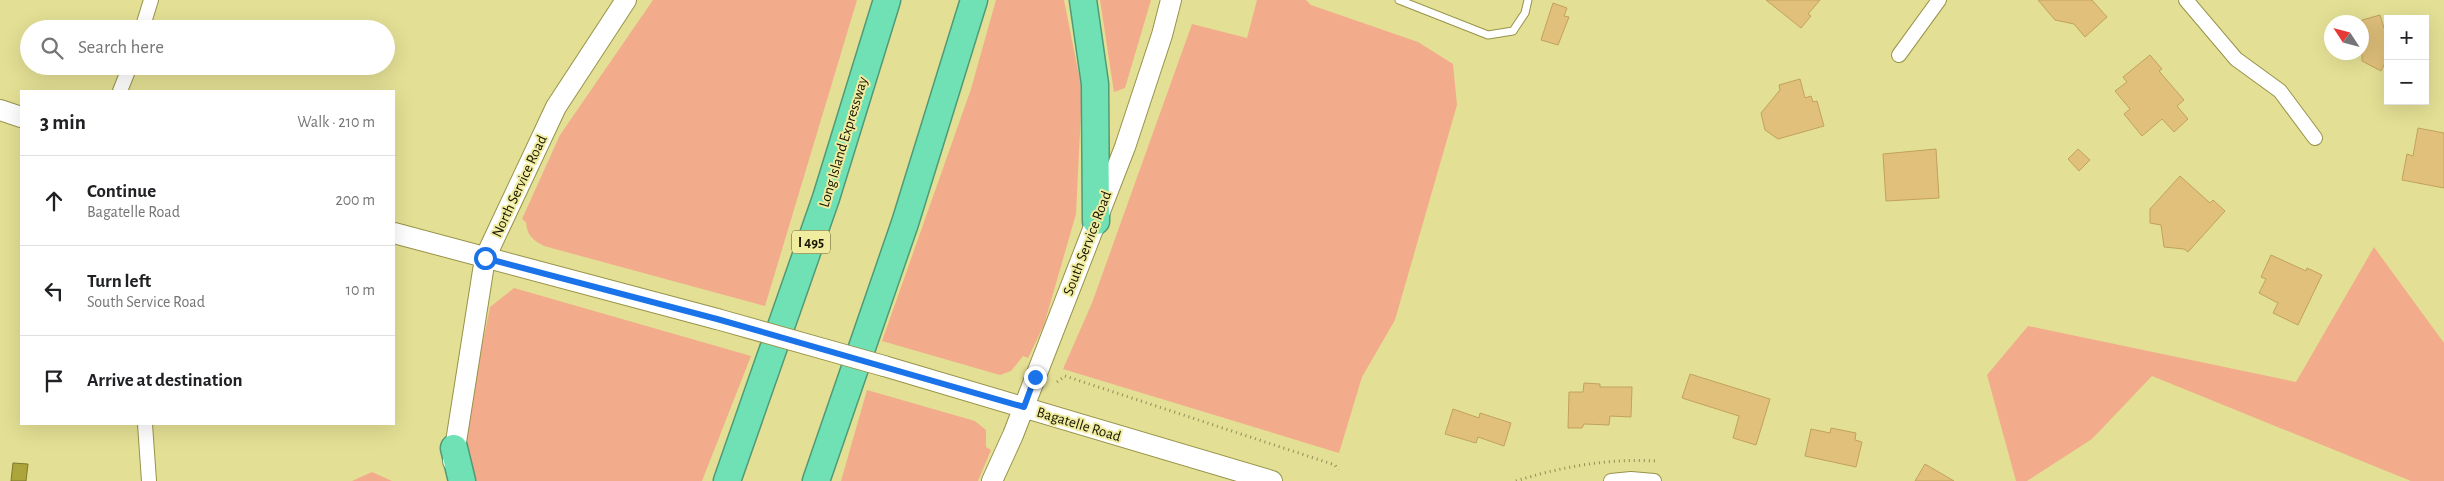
<!DOCTYPE html>
<meta charset="utf-8">
<style>
:root{--surface:#fff;--page:#f2f2f2;--text:#202124;--muted:#757577;--line:#e0e0e0}
body{margin:0;font-family:"Alegreya Sans",sans-serif;background:var(--page);color:var(--text)}
.controls{position:absolute;right:15px;top:15px;display:grid;overflow:hidden;border-radius:0px;box-shadow:0 5px 20px #0002}
.controls button{width:45px;height:45px;display:grid;place-items:center;padding:0;border:0;border-bottom:1px solid var(--line);background:var(--surface);color:var(--text);font:25px sans-serif}
.compass{position:absolute;left:2324px;top:15px;width:45px;height:45px;border-radius:50%;background:var(--surface);box-shadow:0 5px 20px #0002;rotate:306deg}
.stop{position:absolute;width:15px;height:15px;margin:-11px;border:4px solid #1a73e8;border-radius:50%;background:#fff}
.stop.end{background:#1a73e8;border-color:#fff;box-shadow:0 1px 5px #0008}
.list{margin:0;padding:0;list-style:none}
h2{display:flex;justify-content:space-between;align-items:center;height:65px;margin:0;padding:0 20px;font-size:21px}
h2 small{font-size:16px;font-weight:400;color:var(--muted)}
.list li{display:grid;grid-template-columns:32px 1fr auto;gap:15px;align-items:center;box-sizing:border-box;height:90px;padding:0 20px;border-top:1px solid var(--line)}
.list b{display:block;font-size:19px;white-space:nowrap}
.list p{margin:0;font-size:16px;white-space:nowrap;color:var(--muted)}
.list em{font-size:16px;font-style:normal;color:var(--muted)}
.icon{flex:none;width:28px;height:28px;fill:none;stroke:currentColor;stroke-width:2;stroke-linecap:round;stroke-linejoin:round}
.map{position:relative;flex:none;width:2444px;height:481px;overflow:hidden}
.search{position:absolute;background:var(--surface);box-shadow:0 5px 20px #0002;left:20px;top:20px;width:375px;height:55px;display:flex;align-items:center;gap:12px;box-sizing:border-box;padding:0 18px;border-radius:28px;color:var(--muted);font-size:19px}
.panel{position:absolute;background:var(--surface);box-shadow:0 5px 20px #0002;left:20px;top:90px;width:375px;height:335px;border-radius:0px}
.map>svg:first-child{display:block}
.green{fill:#f2ac8c}
.water{fill:#aba53c;stroke:#7f7a2a}
.building{fill:#e0c07a;stroke:#c1a25c}
.lines{fill:none;stroke-linecap:round;stroke-linejoin:round}
.lane-casing{stroke:#979349;stroke-width:9}
.street-casing{stroke:#979349;stroke-width:16}
.secondary-casing{stroke:#979349;stroke-width:22}
.highway-casing{stroke:#519a76;stroke-width:29}
.path{stroke:#928e59;stroke-width:3;stroke-dasharray:1 4;stroke-linecap:butt}
.lane{stroke:#fff;stroke-width:7}
.street{stroke:#fff;stroke-width:14}
.secondary{stroke:#fff;stroke-width:20}
.highway{stroke:#70e1b5;stroke-width:26}
.secondary-bridge-casing{stroke:#979349;stroke-width:22;stroke-linecap:butt}
.secondary-bridge{stroke:#fff;stroke-width:20}
.route{stroke:#1a73e8;stroke-width:6}
.labels{text-anchor:middle;stroke-width:4;stroke-linejoin:round;paint-order:stroke}
.shield{fill:#f0eca0;stroke:#595630;stroke-width:1}
.shield-label{font-size:14px;font-weight:bold;fill:#181500}
.street-label{font-size:15px;fill:#181500;stroke:#f0eca0}
</style>
<div class="map">
<svg width="2444" height="481" viewBox="0 0 2444 481">
<rect width="100%" height="100%" fill="#e3df94"/>
<path class="green" d="M653,0H857L765,306L544,246C533,240 527,236 526,222L522,219L560,135Z
M996,0H1064L1082,91L1076,214L1044,325L1028,358L1023,356L1011,371L1000,375L882,341L971,89Z
M1100,0H1151L1125,88L1114,92Z
M1257,0H1306L1311,5L1418,42L1453,64L1457,105L1395,320L1362,377L1339,453L1063,369L1092,303L1192,24L1247,38Z
M2374,247L2444,343V481H2411L2152,376L2092,439L2027,481H2016L1987,375L2028,326L2296,382Z
M514,288L751,356L702,481H469C458,435 481,355 490,307Z
M867,390L975,421L986,430V447L991,450L978,481H841Z
M372,472L392,481H352Z"/>
<path class="water" d="M13,463L28,464L26,481H11Z"/>
<path class="building" d="M1766,0H1820L1808,14L1811,16L1801,28Z
M2038,0H2092L2107,17L2085,37L2074,24L2055,20Z
M1553,3L1567,8L1564,16L1569,17L1558,45L1541,40Z
M2380,15L2384,28L2388,27V57L2381,71L2362,61V20Z
M2150,55L2162,69L2159,71L2184,100L2177,106L2188,119L2174,132L2162,119L2142,136L2124,114L2130,109L2115,91L2127,82L2123,77Z
M1800,79L1805,98L1811,96L1813,102L1817,101L1824,126L1778,139L1765,130L1761,113L1780,90L1779,85Z
M2418,128L2444,133V188L2402,180L2407,154L2413,156Z
M1936,149L1939,198L1886,201L1883,154Z
M2078,149L2090,160L2079,171L2068,159Z
M2180,176L2210,203L2213,200L2225,211L2188,252L2184,249L2164,247L2161,225L2150,223V209Z
M2271,255L2306,271L2307,268L2322,275L2298,325L2273,313L2278,303L2259,293L2266,279L2261,277Z
M1690,374L1770,399L1756,445L1733,438L1739,416L1682,398Z
M1584,383L1600,384V387H1632L1631,417L1610,416L1609,425L1584,424L1582,428H1568L1569,392H1583Z
M1453,409L1479,418L1480,413L1511,423L1504,446L1478,437L1476,443L1445,434Z
M1831,428L1856,433L1855,440L1862,442L1856,467L1805,456L1811,429L1830,433Z
M1925,464L1954,481H1915Z"/>
<g class="lines">
<defs>
<path id="lane" d="M1399,0L1488,35L1513,31L1525,13L1528,0"/>
<path id="street" d="M2186,0L2236,59L2280,91L2315,138
M142,29L151,0
M1899,55L1939,0
M120,91L130,66
M145,424L149,481
M1611,481L1631,479L1654,481"/>
<path id="secondary" d="M0,110L21,117
M394,233L717,319
M884,366L1272,481
M453,461L485,258L556,107L626,0
M992,481L1013,435L1125,147L1162,35L1171,0"/>
<path id="highway" d="M1083,0L1095,84L1096,221
M454,448L462,481
M727,481L826,198L887,0
M816,481L905,223L974,0"/>
</defs>
<use href="#lane" class="lane-casing"/>
<use href="#street" class="street-casing"/>
<use href="#secondary" class="secondary-casing"/>
<use href="#highway" class="highway-casing"/>
<path class="path" d="M1057,382L1065,376L1335,465L1338,470
M1516,481C1560,467 1609,458 1656,461"/>
<use href="#lane" class="lane"/>
<use href="#street" class="street"/>
<use href="#secondary" class="secondary"/>
<use href="#highway" class="highway"/>
<defs>
<path id="secondary-bridge" d="M717,319L884,366"/>
</defs>
<use href="#secondary-bridge" class="secondary-bridge-casing"/>
<use href="#secondary-bridge" class="secondary-bridge"/>
</g>
<g class="lines">
<path class="route" d="M485,258L717,319L1024,407L1035,377"/>
</g>
<g class="labels">
<rect class="shield" x="792" y="230.5" width="38" height="23" rx="4"/>
<g class="shield-label">
<text x="811" y="247">I 495</text>
</g>
<g class="street-label">
<text transform="translate(843 142) rotate(-73)" y="5">Long Island Expressway</text>
<text transform="translate(519 186) rotate(-65)" y="5">North Service Road</text>
<text transform="translate(1087 243) rotate(-69)" y="5">South Service Road</text>
<text transform="translate(1079 424) rotate(17)" y="5">Bagatelle Road</text>
</g>
</g>
</svg>
<div class="controls">
<button>+</button>
<button>−</button>
</div>
<svg class="compass" viewBox="-18 -18 36 36"><path d="M0-13l5 13h-10z" fill="#e53935"/><path d="M0 13l5-13h-10z" fill="#757577"/></svg>
<div class="stop" style="left:485px;top:258px"></div>
<div class="stop end" style="left:1035px;top:377px"></div>
<div class="search"><svg class="icon" aria-label="search" viewBox="0 0 24 24"><circle cx="10" cy="10" r="6"/><path d="M15 15l6 6"/></svg>Search here</div>
<section class="panel">
<h2>3 min<small>Walk · 210 m</small></h2>
<ul class="list">
<li><svg class="icon" aria-label="ahead" viewBox="0 0 24 24"><path d="M12 20V5M6 11l6-6 6 6"/></svg><div><b>Continue</b><p>Bagatelle Road</p></div><em>200 m</em></li>
<li><svg class="icon" aria-label="left" viewBox="0 0 24 24"><path d="M17 20v-9H6M10 6l-5 5 5 5"/></svg><div><b>Turn left</b><p>South Service Road</p></div><em>10 m</em></li>
<li><svg class="icon" aria-label="arrive" viewBox="0 0 24 24"><path d="M6 21V4h12l-3 4 3 4H6"/></svg><div><b>Arrive at destination</b></div></li>
</ul>
</section>
</div>
